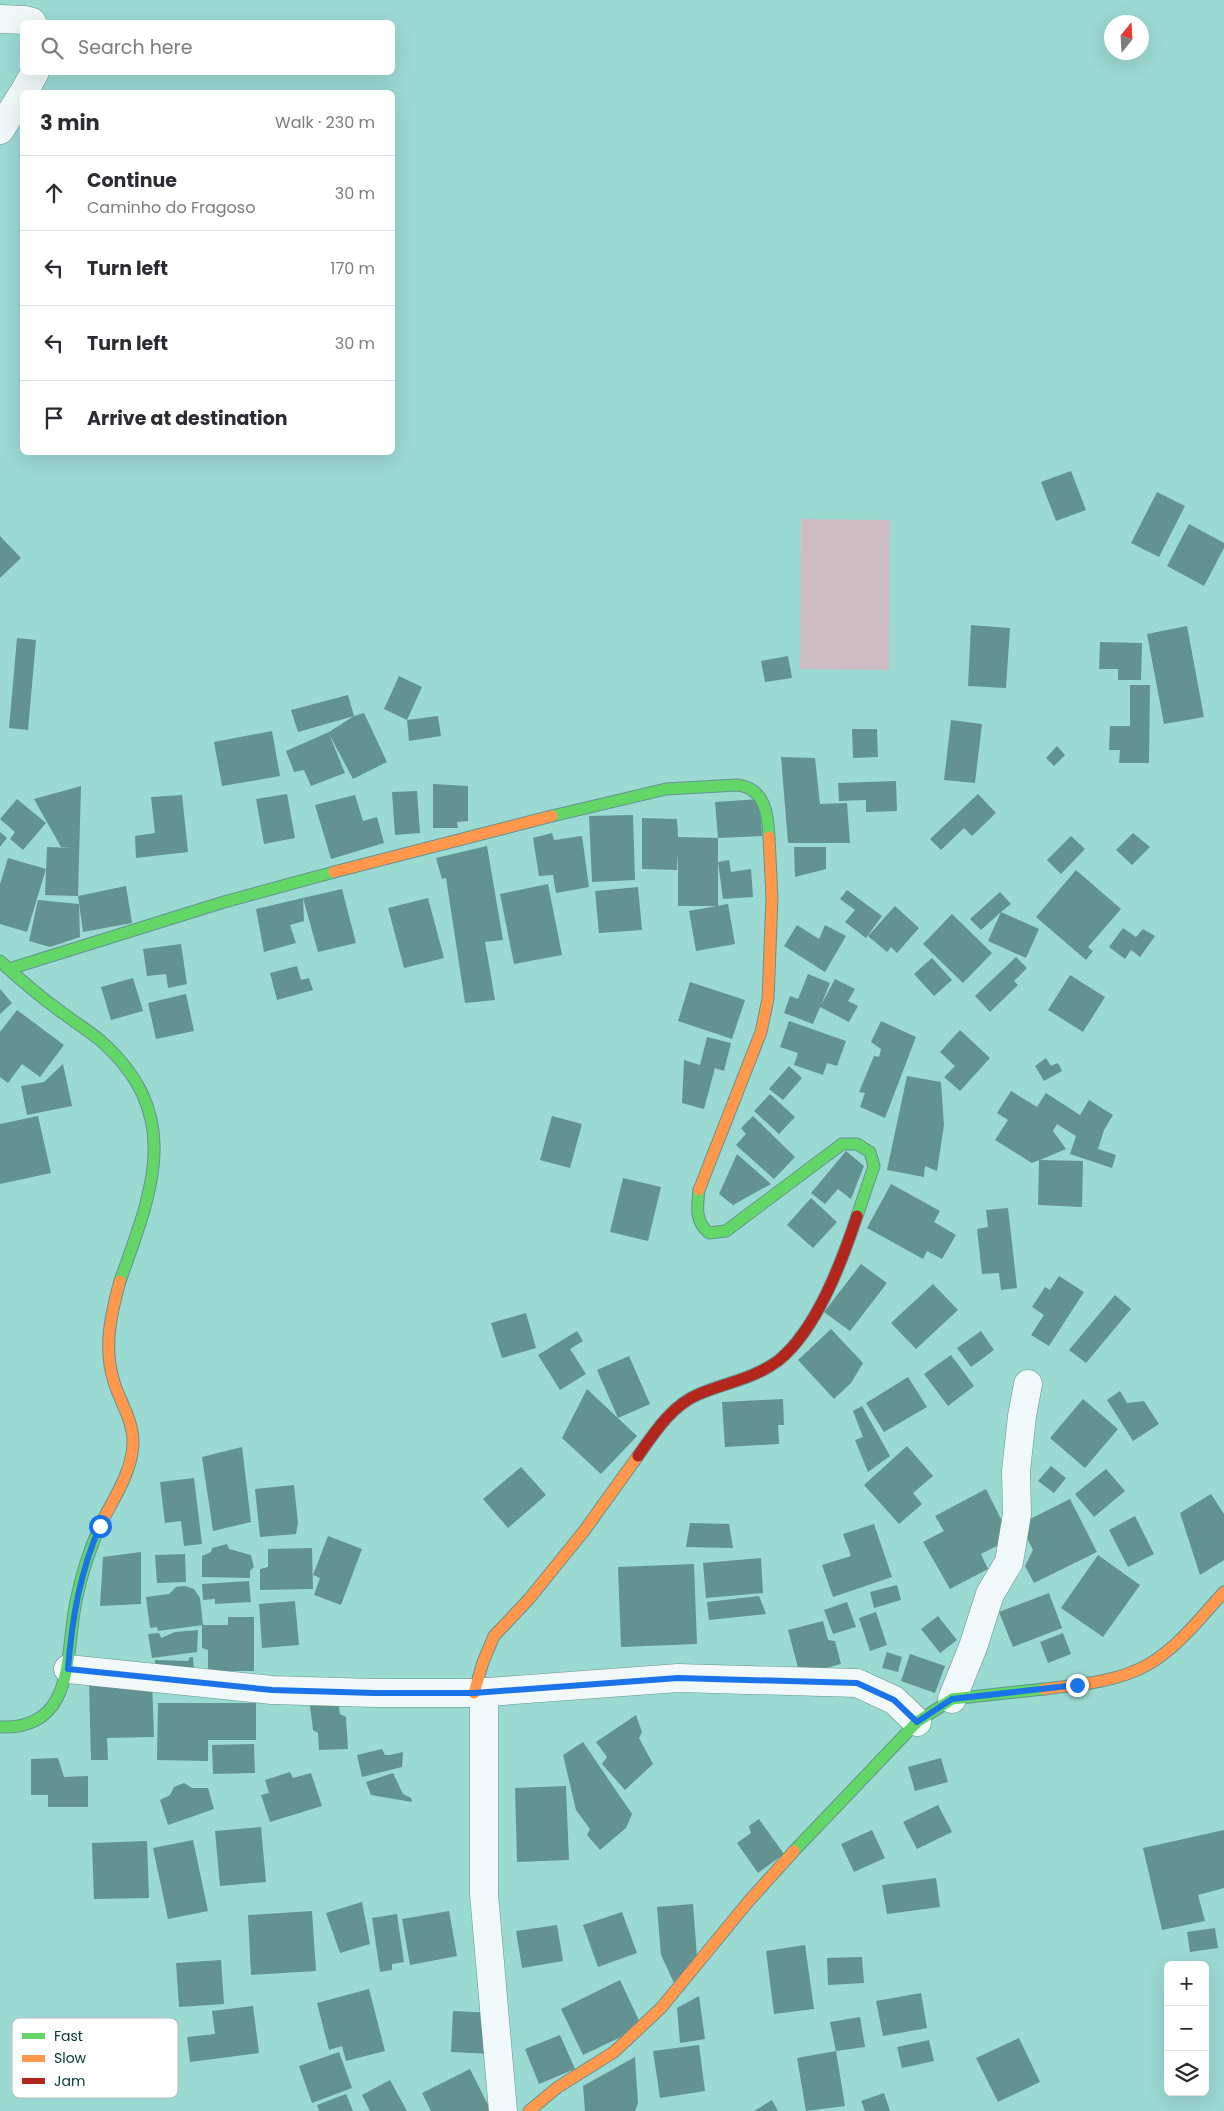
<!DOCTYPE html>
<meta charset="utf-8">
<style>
:root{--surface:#fff;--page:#f7f7f7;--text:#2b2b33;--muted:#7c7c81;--line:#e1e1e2}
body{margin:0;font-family:Poppins,sans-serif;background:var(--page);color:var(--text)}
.controls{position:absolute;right:15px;bottom:15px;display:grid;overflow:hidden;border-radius:8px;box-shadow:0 5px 20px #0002}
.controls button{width:45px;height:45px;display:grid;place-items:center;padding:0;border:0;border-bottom:1px solid var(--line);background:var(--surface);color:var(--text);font:25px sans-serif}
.compass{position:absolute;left:1104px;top:15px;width:45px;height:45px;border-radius:50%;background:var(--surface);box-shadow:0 5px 20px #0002;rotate:18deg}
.stop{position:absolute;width:15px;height:15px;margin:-11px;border:4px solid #1a73e8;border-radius:50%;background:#fff}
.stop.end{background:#1a73e8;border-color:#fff;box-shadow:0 1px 5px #0008}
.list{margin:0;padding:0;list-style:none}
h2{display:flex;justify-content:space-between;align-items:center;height:65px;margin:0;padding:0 20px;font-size:21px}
h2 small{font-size:16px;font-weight:400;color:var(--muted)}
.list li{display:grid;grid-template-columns:32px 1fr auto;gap:15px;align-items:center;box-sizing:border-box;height:75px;padding:0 20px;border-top:1px solid var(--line)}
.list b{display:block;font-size:19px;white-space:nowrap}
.list p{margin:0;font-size:16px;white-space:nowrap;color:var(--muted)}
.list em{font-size:16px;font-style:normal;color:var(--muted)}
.icon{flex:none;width:28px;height:28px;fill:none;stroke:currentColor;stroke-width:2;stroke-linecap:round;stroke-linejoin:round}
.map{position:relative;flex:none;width:1224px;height:2111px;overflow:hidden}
.search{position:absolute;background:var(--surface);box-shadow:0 5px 20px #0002;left:20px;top:20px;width:375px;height:55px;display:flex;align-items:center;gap:12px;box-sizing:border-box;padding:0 18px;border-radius:8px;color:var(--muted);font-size:19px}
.panel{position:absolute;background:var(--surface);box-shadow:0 5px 20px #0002;left:20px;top:90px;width:375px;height:365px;border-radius:8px}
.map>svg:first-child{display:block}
.green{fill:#ccbcc2}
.building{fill:#629292}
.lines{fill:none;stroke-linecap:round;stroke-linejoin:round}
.street-casing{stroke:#65938f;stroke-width:29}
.fast-casing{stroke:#65938f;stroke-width:13}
.slow-casing{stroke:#65938f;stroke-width:13}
.jam-casing{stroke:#65938f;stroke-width:13}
.street{stroke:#f0f9f8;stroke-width:28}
.fast{stroke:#63d668;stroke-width:11}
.slow{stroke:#ff974d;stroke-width:11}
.jam{stroke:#b3261e;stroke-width:11}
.route{stroke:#1a73e8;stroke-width:6}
.key{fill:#fdfdfd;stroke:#b1c2c1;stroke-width:1}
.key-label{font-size:14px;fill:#013834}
</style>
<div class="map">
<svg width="1224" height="2111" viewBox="0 0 1224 2111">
<rect width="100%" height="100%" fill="#9bd9d3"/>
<path class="green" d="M801,519L890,520L889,670L800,669Z"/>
<path class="building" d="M1071,471L1086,510L1056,521L1041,482Z
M1157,492L1185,506L1159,557L1131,543Z
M1189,524L1224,543V548L1204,586L1167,566Z
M0,536L21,558L0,578Z
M971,625L1010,628L1006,688L968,686Z
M1187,626L1204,717L1164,724L1147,634Z
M17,638L36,640L28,730L9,728Z
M1100,642L1142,643L1141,680H1118V669H1099Z
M788,656L792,678L765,682L761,661Z
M399,676L422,687L407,720L384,709Z
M1130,685H1150L1149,763H1119L1120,750H1109L1110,726H1130Z
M348,695L354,716L298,732L291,710Z
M364,713L387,762L353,779L329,734L345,773L311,786L304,770L294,772L286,751L329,732L354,716Z
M438,716L441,736L409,741L407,720Z
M951,720L982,724L975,783L944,780Z
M852,729H877L878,757L853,758Z
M272,731L280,776L222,786L214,742Z
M1057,746L1065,755L1054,766L1046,758Z
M781,757L815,758L820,804L847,803L850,843H788Z
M896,781L897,811L866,812V800L839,801L838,783Z
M433,784L468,786V821L457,822L458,828H433Z
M81,786L78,896L126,886L132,923L83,932L78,896L45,895L47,847L73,848L61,847L34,799Z
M417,791L420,833L395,835L392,792Z
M287,794L295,838L264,844L256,799Z
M978,794L996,813L972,836L964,828L941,850L930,839Z
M182,795L188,852L136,858L135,836L155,833L151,797Z
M355,795L363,821L377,817L384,843L331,859L315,805Z
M17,799L46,823L23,850L10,839L15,832L0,819Z
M760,799L762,836L718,838L715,802Z
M633,815L635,880L592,882L589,816Z
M642,818L677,819L678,837L718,838V862L729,860L731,872L751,869L753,897L723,899L718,862V906H678V852L677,870L642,869Z
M0,832L7,838L0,847Z
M552,833L554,840L582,836L589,887L556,893L553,875L539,876L533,838Z
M1133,833L1150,847L1132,865L1116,850Z
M1071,836L1085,849L1061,874L1047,860Z
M487,846L503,940L485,942L495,1000L465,1003L446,878L442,879L436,858Z
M794,847H826V869L795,877Z
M8,858L46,869L27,932L0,924V884Z
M1076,870L1121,909L1088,947L1093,951L1086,960L1036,917Z
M548,884L562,955L514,964L500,894Z
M638,887L642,930L599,933L595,891Z
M342,889L356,943L318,952L303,898L304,921L290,925L296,943L264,952L256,909L303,898Z
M847,890L882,916L866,938L845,922L855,910L840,899Z
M1000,892L1011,904L1001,912L1039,929L1026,958L988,941L1001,912L981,930L970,919Z
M428,898L444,958L404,968L388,908Z
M38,900L79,904L80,937L50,947L29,941Z
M728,904L735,944L696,951L689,911Z
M895,906L919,928L897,953L891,947L887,952L868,936Z
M952,914L992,953L963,983L923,944Z
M797,925L819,939L825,925L846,936L825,972L784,946Z
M1123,928L1136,937L1143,929L1155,936L1140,957L1131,950L1125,959L1109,947Z
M181,944L187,984L168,988L166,974L147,976L143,949Z
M1016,957L1027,968L1014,981L1018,985L990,1012L975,996Z
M932,958L952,980L934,996L914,974Z
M297,966L301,980L309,978L313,990L277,1000L270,973Z
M808,974L830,983L821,1005L835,979L855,989L848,1001L858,1006L849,1022L820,1007L813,1024L784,1013L790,996L798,999Z
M1070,975L1105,997L1083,1032L1048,1010Z
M133,978L143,1011L111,1020L101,987Z
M690,982L745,1000L732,1039L678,1021Z
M0,989L12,1003L0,1014Z
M186,994L194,1031L156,1039L148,1003Z
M17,1010L64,1045L40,1077L22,1064L8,1083L0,1077V1032Z
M789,1021L846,1041L837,1066L827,1063L823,1075L794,1065L798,1053L780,1047Z
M881,1021L916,1037L885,1118L860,1107L865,1093L859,1092L874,1056L879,1057L881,1049L871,1042Z
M960,1030L990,1058L960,1091L944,1077L955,1066L940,1052Z
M707,1037L731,1043L724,1071L715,1068L704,1109L682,1103L684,1060L700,1065Z
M1046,1058L1051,1066L1058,1063L1062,1071L1044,1081L1035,1066Z
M63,1064L72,1106L27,1115L21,1086L44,1082Z
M789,1066L802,1078L783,1100L769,1089Z
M907,1076L941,1082L944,1125L937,1171L925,1166L924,1177L887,1170Z
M1011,1091L1037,1107L1046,1093L1080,1115L1089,1100L1113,1115L1104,1130L1098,1149L1116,1155L1112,1168L1070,1154L1076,1136L1057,1124L1053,1131L1066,1149L1040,1160L1083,1161L1082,1207L1038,1205L1039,1160L1032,1163L995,1140L1008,1120L997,1113Z
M770,1094L795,1117L779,1134L754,1111Z
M38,1116L51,1173L0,1184V1124Z
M552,1116L582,1124L570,1168L540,1160Z
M753,1116L795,1157L774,1179L736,1145L746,1134L741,1128Z
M846,1151L864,1166L851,1199L838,1189L825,1204L811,1193Z
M737,1154L771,1184L733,1205L719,1194Z
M623,1178L661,1187L648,1241L610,1232Z
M891,1184L940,1211L934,1222L956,1235L942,1259L927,1251L923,1259L867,1228Z
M811,1198L837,1222L813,1248L787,1225Z
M1008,1208L1017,1288L1001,1290L999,1273L982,1274L977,1229L988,1227L986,1210Z
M861,1264L887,1283L850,1331L824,1312Z
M1059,1276L1084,1292L1049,1346L1031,1335L1044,1315L1032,1307L1045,1287L1050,1290Z
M933,1284L958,1310L916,1349L891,1323Z
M1115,1295L1131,1309L1086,1363L1069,1350Z
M526,1313L536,1348L502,1358L491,1323Z
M831,1329L863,1363L851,1383L834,1399L798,1360Z
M577,1331L583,1341L570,1349L586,1374L560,1390L538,1355Z
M981,1331L994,1350L971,1367L957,1348Z
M951,1355L974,1386L948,1406L924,1374Z
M629,1356L650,1404L618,1418L597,1370Z
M908,1377L927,1407L884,1432L866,1403Z
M587,1389L637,1436L601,1474L562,1438Z
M1120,1391L1127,1403L1144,1401L1159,1424L1133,1441L1107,1400Z
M783,1399L784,1425H778L779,1444L725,1447L722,1402Z
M1083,1399L1118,1429L1085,1468L1050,1438Z
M862,1406L890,1456L868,1472L855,1440L863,1437L853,1411Z
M907,1446L933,1476L913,1493L922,1504L899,1524L864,1485Z
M242,1447L251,1522L213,1531L202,1457Z
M1051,1466L1066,1478L1054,1493L1038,1481Z
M521,1467L546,1495L508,1528L483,1499Z
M1106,1469L1125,1491L1094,1517L1075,1494Z
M194,1478L202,1544L184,1546L181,1521L165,1523L160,1482Z
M294,1485L298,1523L296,1534L260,1537L255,1489Z
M986,1489L1011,1539L981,1554L988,1569L950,1589L923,1542L944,1531L935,1516Z
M1211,1494L1224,1514V1560L1200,1575L1180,1513Z
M1070,1499L1097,1552L1034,1583L1025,1566L1033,1550L1020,1524Z
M1135,1516L1154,1554L1128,1567L1109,1530Z
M690,1523L729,1524L733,1548L686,1547Z
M874,1524L892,1577L833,1597L822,1565L851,1556L843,1534Z
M328,1536L362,1549L341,1605L314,1595L320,1578L313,1575Z
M227,1544L229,1549L251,1555L254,1567L250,1571V1578L202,1577V1556L211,1552L212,1548Z
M312,1548L313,1589L260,1590V1569L268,1567V1549Z
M141,1552V1604L100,1606L103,1557Z
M185,1554L186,1582L157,1583L155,1555Z
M1098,1555L1140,1585L1103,1637L1061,1608Z
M761,1558L763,1593L706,1598L703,1563Z
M694,1564L697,1644L621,1647L618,1567Z
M249,1581L251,1602L215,1604V1599L203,1600L202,1584Z
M897,1585L901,1600L874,1608L870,1592Z
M185,1586L194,1589L200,1598L203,1625L158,1631L157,1627L150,1628L146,1597L169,1594L176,1587Z
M1049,1593L1062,1628L1013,1647L999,1612Z
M759,1596L766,1614L709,1620L707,1602Z
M295,1601L299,1645L262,1648L259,1604Z
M847,1602L856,1627L833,1634L824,1610Z
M876,1612L887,1645L870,1651L859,1618Z
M938,1616L957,1640L940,1653L921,1629Z
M228,1617H254V1671H208V1650L202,1648V1625H228Z
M823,1621L828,1640L835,1641L841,1664L800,1675L788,1630Z
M198,1630L197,1652L152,1658L148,1634L159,1633L161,1638L175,1632Z
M1063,1633L1071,1654L1048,1663L1040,1642Z
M887,1652L902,1657L898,1672L882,1668Z
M910,1654L945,1666L935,1693L901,1681Z
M190,1657H193L194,1671L155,1670V1660L188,1661Z
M152,1680L154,1737L107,1738L108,1760H91L89,1682Z
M338,1701L340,1714L346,1717L348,1749L319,1750L318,1733L313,1730L310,1706Z
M158,1703H256V1740H208V1761L157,1760Z
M636,1715L642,1732L639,1738L653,1764L625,1790L602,1764L607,1757L596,1742Z
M583,1742L632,1814L626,1828L600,1850L587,1835L590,1829L576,1810L563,1755Z
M254,1744L255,1773L213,1774L212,1745Z
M382,1749L385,1755H390L403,1752L402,1767L362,1777L357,1755Z
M58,1758L64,1777L88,1776V1807H48V1795H31V1759Z
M941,1758L948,1782L915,1791L908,1767Z
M290,1772L293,1778L311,1773L322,1806L270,1822L261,1795L269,1793L265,1780Z
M393,1773L403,1794L411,1798L412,1802L371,1795L366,1782Z
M184,1783L192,1788H208L214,1809L168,1825L160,1800L170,1795L174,1787Z
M566,1786L569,1860L517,1862L515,1788Z
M938,1805L952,1832L917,1849L903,1822Z
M759,1819L784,1854L758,1873L737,1843L751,1833L749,1826Z
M261,1827L266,1882L220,1886L215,1831Z
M872,1830L885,1858L854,1872L841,1844Z
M1224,1830V1888L1198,1895L1205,1921L1162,1930L1143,1848Z
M193,1840L208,1911L168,1919L153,1848Z
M147,1841L149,1898L94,1899L92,1843Z
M936,1878L940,1907L887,1914L882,1885Z
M362,1902L370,1944L340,1953L326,1913Z
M693,1904L697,1957L674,1983L661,1955L657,1907Z
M312,1911L316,1971L251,1975L248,1915Z
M449,1911L457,1956L410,1965L402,1919Z
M622,1912L637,1953L598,1967L583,1925Z
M397,1914L404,1962L392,1964V1970L380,1972L372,1918Z
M557,1925L563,1961L522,1968L516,1931Z
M1215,1928L1218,1948L1190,1952L1187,1932Z
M805,1945L814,2009L774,2014L766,1951Z
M862,1957L864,1983L828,1985L827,1958Z
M221,1960L224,2004L179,2007L176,1963Z
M620,1980L642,2027L583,2055L561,2009Z
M369,1989L385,2051L346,2061L342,2046L329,2050L317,2003Z
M921,1993L927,2028L883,2036L876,2001Z
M699,1996L705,2039L680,2043L677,2008Z
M253,2006L259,2053L190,2062L187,2037L215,2034L212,2011Z
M453,2011L493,2013L491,2054L451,2052Z
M860,2017L865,2047L836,2051L830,2022Z
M560,2035L575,2069L539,2084L525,2049Z
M1019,2038L1040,2082L998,2102L976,2058Z
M929,2040L934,2061L902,2068L897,2047Z
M699,2045L705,2091L660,2098L653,2051Z
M836,2051L845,2106L806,2111L797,2058Z
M339,2052L352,2088L312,2103L299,2066Z
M635,2057L638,2103L635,2111H585L583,2086Z
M470,2069L491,2111H431L422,2093Z
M390,2080L407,2111H370L362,2095Z
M884,2093L890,2111H865L861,2101Z
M346,2094L353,2111H319L317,2105Z
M772,2100L778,2111H754Z"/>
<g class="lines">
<defs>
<path id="street" d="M0,19L25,20L32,22
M24,92L35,72
M0,130L22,95
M68,1669L272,1690L374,1693H474L678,1678L857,1683L894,1700L917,1722
M484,1692V1894L503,2111
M952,1699L973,1647L990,1594L1009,1562L1017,1514L1016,1471L1022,1416L1028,1384"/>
<path id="fast" d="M552,816L666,789L737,785C765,788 768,814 769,837
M0,961C20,980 42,998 64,1014C76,1023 89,1031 101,1041C185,1116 152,1191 120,1281
M9,969L224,902L334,872
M699,1190C697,1207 695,1222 709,1233L726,1231L842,1144H857L870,1152L874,1166L857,1216
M0,1727C77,1730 65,1652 76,1601C82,1572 91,1544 104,1518
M794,1851L917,1722L952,1699L1044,1689"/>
<path id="slow" d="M334,872L552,816
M699,1190L761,1032L768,999L772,898L769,837
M104,1518C116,1495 132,1470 133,1444C134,1422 120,1402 114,1382C103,1348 111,1314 120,1281
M1044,1689C1078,1685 1118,1682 1149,1664C1178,1647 1201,1617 1224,1592
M474,1693L483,1662L494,1636L529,1599L584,1531L638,1456
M529,2111L558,2087L614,2052L661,2008L748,1902L794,1851"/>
<path id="jam" d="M638,1456C654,1433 672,1405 699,1394C725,1383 756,1378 779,1360C817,1329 842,1261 857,1216"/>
</defs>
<use href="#street" class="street-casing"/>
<use href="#fast" class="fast-casing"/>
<use href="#slow" class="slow-casing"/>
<use href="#jam" class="jam-casing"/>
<use href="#street" class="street"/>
<use href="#fast" class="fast"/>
<use href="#slow" class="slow"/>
<use href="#jam" class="jam"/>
</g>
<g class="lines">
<path class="route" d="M100,1526C80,1572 72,1618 68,1669L272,1690L374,1693H474L678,1678L857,1683L894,1700L917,1722L952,1699L1077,1685"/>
</g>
<rect x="12" y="2018" width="166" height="80" rx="8" class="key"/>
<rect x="22" y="2033" width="23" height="6" fill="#63d668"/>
<rect x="22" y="2055" width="23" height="7" fill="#ff974d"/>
<rect x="22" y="2078" width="23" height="6" fill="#b3261e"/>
<g class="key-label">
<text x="54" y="2041">Fast</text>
<text x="54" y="2063">Slow</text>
<text x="54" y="2086">Jam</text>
</g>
</svg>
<div class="controls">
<button>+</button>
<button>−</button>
<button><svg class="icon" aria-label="layers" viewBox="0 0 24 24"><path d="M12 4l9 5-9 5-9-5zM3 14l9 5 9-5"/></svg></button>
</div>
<svg class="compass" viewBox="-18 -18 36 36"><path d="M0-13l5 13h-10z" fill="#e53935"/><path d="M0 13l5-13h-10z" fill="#7c7c81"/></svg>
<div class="stop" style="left:100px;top:1526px"></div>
<div class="stop end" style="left:1077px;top:1685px"></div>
<div class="search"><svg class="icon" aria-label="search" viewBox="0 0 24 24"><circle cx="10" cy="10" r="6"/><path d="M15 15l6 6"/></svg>Search here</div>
<section class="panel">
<h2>3 min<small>Walk · 230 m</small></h2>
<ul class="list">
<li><svg class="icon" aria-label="ahead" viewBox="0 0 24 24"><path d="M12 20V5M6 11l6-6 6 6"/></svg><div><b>Continue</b><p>Caminho do Fragoso</p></div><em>30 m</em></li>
<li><svg class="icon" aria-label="left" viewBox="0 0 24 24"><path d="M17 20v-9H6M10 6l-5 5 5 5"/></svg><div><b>Turn left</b></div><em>170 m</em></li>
<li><svg class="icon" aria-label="left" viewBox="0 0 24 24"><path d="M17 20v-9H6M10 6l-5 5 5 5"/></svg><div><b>Turn left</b></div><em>30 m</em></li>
<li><svg class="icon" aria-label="arrive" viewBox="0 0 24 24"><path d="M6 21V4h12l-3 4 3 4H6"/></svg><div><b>Arrive at destination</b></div></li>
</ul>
</section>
</div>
